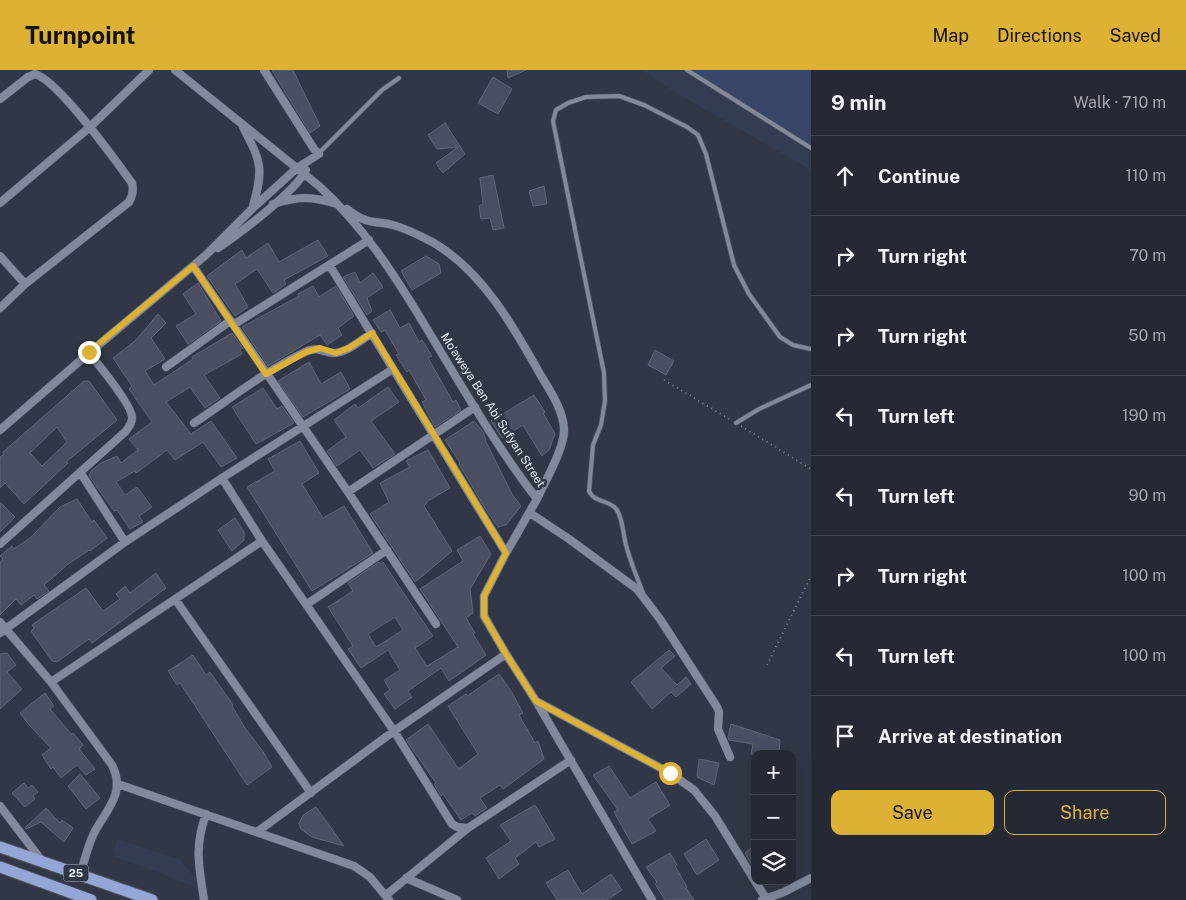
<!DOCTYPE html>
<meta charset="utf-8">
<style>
:root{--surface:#252934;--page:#313540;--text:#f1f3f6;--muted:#a3a6ac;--line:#42454f;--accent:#ddb133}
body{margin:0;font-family:"Public Sans",sans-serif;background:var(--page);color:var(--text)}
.controls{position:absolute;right:15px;bottom:15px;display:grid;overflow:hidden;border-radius:10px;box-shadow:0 5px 20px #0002}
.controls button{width:45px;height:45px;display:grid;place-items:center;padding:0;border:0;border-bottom:1px solid var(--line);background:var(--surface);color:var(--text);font:25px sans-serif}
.stop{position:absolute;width:15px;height:15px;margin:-11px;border:4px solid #ddb133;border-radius:50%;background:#fff}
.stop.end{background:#ddb133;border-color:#fff;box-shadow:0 1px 5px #0008}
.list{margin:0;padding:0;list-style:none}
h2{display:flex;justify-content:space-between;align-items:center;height:65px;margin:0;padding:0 20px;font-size:21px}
h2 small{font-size:16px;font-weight:400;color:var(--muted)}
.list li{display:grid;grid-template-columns:32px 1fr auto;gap:15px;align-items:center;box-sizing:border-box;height:80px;padding:0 20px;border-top:1px solid var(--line)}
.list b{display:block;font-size:19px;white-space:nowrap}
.list em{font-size:16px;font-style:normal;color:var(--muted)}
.actions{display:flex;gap:10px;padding:15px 20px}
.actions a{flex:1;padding:11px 0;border:1px solid var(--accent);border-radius:10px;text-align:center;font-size:18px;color:var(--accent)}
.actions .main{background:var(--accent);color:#111}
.icon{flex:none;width:28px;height:28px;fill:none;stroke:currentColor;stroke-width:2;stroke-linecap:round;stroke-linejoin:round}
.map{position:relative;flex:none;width:811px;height:830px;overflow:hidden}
header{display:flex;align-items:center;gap:30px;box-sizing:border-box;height:70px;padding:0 25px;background:var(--accent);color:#111}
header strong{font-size:24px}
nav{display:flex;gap:28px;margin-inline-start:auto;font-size:18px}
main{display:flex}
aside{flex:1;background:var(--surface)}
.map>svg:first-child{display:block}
.built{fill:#343c52}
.green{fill:#3a4669}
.building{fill:#494f60;stroke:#5f6677;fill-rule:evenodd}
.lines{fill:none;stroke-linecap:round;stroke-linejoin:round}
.service-casing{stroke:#4e5360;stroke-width:5.5}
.minor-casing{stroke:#4e5360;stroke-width:9}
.primary-casing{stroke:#4e5360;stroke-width:13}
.path{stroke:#808592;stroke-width:2;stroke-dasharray:1 4;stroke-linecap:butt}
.service{stroke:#82899b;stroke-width:4}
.minor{stroke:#82899b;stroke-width:8}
.primary{stroke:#94a6d6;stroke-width:11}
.route{stroke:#ddb133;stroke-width:6}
.labels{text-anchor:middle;stroke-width:5;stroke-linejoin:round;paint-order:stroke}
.shield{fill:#313746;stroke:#afb4bf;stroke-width:1}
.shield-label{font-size:11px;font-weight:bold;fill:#e5e9f3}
.street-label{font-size:12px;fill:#e5e9f3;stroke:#313746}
</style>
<header>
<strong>Turnpoint</strong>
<nav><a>Map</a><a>Directions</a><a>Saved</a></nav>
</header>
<main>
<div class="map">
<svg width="811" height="830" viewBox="0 0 811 830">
<rect width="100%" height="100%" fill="#313746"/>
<path class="built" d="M642,0H811V100L673,21Z
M117,769L181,790L196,809L194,816L116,787L114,779Z"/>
<path class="green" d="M685,0H811V80Z"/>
<path class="building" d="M272,0H293L320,56L310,63Z
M507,0H526L508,8Z
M493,7L512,19L498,44L478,33Z
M445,53L465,84L443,103L436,93L458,77L437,79L428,65Z
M493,105L504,158L493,160L490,148L481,149L479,136L483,134L480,108Z
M544,116L547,134L533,136L529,121Z
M318,170L328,186L284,210L286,214L273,223L257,199L235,214L248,237L235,246L207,206L242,180L246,188L268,173L279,192Z
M426,186L439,194L441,203L412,220L401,201Z
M355,202L360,213L373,203L383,217L367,228L372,241L367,245L343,207Z
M198,213L221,251L188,274L176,256L196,244L183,224Z
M313,216L319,227L336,216L354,246L338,258L342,265L327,275L320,265L268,296L242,257L299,226L298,224Z
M390,240L400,258L409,253L419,272L422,270L432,286L428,288L453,332L456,330L461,340L435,357L422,332L426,330L409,300L407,302L396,285L399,284L385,260L381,262L373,250Z
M158,244L166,253L151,268L165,289L145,301L154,315L193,289L192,287L232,263L243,278L240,280L242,284L204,305L220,328L205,338L190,317L166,332L191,364L211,351L237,388L221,397L203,372L175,390L167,380L136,403L135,401L116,412L125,425L137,417L152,437L139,446L143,452L130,459L117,440L114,441L89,406L91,401L101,393L117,386L121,393L138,380L129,369L152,352L129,319L132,316L113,288L136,270Z
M655,280L674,291L666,305L648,295Z
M309,292L321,314L341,302L350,319L303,347L278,311Z
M84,311H89L117,350L66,392L68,393L24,434L5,413L0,418V387L4,384L3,382ZM57,357L67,372L42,396L30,383Z
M388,317L399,332L371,351L395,384L373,398L360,380L337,396L327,381L346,367L334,350L355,334L358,338Z
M263,318L277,339L282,336L294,353L256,374L232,337Z
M534,325L545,342L543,343L555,364L549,380L542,386L523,355L502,368L491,351Z
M474,351L483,362L486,370H485L512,424L521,436L506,455L498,457L485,438L459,394L460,393L445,370Z
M300,371L319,403L302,414L323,448L344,436L373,483L312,521L247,417L275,401L268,389Z
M428,380L450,418L428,431L424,436L452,481L415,512L370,444L389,432L380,413L410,397L406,391Z
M77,429L92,452L94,450L107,468L90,481L89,480L67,495L44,515L49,521L37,529L34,525L21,535L16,529L0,545V492L3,489L0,486L12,476L14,479L30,468L60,437Z
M0,432L15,447L0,462Z
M235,448L244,462V470L232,481L218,460Z
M480,466L491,484L470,519L473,543L466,548L475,563L473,564L486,585L449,611L441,598L408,621L412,627L395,639L384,624L390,620L384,610L400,600L388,580L361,598L348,579L353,576L328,537L353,521L348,513L379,492L380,494L383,492L400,518L433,566L415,578L427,596L458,577L420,519L463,491L457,480ZM395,547L403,560L376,577L368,564Z
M156,503L166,518L92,573L89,569L57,592L52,591L31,561L34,558L32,555L86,518L103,541L120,529L116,524L125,516L130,523Z
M669,580L675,586L661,598L677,615L686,607L691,614L676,627L671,622L652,639L631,612Z
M7,583L16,595L7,602L22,619L0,639V584Z
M193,585L206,605L210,602L233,635L232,636L245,658L262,680L272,697L247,715L180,613L177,615L168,601Z
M499,604L511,621L523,643L519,645L535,673L538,671L544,689L503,719L500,715L480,728L487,738L475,746L472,743L461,750L443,724L441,726L434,714L436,713L406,670L428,654L458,698H460L478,684L448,636L466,624L467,626Z
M45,623L54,636L50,639L72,665L73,663L83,675L79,679L95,699L86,705L77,695L61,708L53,697L51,699L42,685L51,678L30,656L20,643Z
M731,654L780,670L779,684H751L753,674L729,670L728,667Z
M699,689L719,693L714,715L697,707Z
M609,696L630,728L656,712L670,735L648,749L656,761L632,774L614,742L618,740L593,705Z
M80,704L100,728L86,739L68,716Z
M24,713L28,718L32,715L38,722L33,726L35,729L25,737L12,723Z
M535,735L555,769L539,777L536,772L515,788L519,794L499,809L486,788L511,771L500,755Z
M316,737L344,776L312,767L301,759L299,754L303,745Z
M46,738L60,753L62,750L73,758L64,772L41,752L26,759L25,758Z
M706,769L719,790L697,805L684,784Z
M751,778L755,783V800L745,783Z
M670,783L677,795L675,796L687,817L686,818L694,830H665L655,814L657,812L646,797Z
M568,800L582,824L611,804L622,820L607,830H557L546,813Z"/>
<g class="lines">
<defs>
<path id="service" d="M687,0L811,78
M319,83L382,20L399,8
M736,353L759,339L811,315
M643,523C637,507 630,491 626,475C623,464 623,450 617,440C611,430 594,433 589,421L593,375L601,355L605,331L604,303L553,51L556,40L568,33L586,27L619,26L644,35L687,57L698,65L706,84L734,195L749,224L780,267L793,275L811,279"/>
<path id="minor" d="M175,0L319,116C363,156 394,204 424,254C460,313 495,375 537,429L506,483L484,526V546L506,584L536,631L652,830
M0,29L28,7L35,4C59,11 115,90 132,113C134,120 133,125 129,132L25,214L0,238
M243,57C261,92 264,98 253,136
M0,133L90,57L149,0
M273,134C299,126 311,126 337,134
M347,139C355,145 363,151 374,152C380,153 386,153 393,155C407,159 421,166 434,173C483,202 513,256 540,304C550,321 563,339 564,359C565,377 545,412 537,429
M218,178C239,164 296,121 306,100
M0,186L25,214
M193,196L348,422L436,554
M330,196L506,483
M233,255L369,170
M166,297L230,251
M194,353C230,329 265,301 305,282C320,275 321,283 334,283C348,282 361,270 372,263
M0,360L89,283L206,185L253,138L297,98L319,84L314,79L264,0
M80,402L125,472
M222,408L262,471L394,661L452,754L457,757L468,758L571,690
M348,422L475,337
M530,443L569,469L637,519L660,549L717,637L719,642L718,659L730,687
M0,474L125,362C128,358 132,354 132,348C133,336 98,294 89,283
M175,529L311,723
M307,534L387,480
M0,552L51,612L112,695C126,723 107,739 94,763C88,775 85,790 80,804
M0,563L125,472L222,408L393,299
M51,612L262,471
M538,632L670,703L694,720L715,746L755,811
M118,714L354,796L370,807L389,830
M0,736L42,791
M257,762L394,661L506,584
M406,808L457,830
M755,811L767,830
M386,825L468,758
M204,830C199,796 194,778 206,744
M762,830L784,822L811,808"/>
<path id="primary" d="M0,777L152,830
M0,797L91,830"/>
</defs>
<use href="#service" class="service-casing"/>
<use href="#minor" class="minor-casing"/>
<use href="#primary" class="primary-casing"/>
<path class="path" d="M664,310L731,350
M741,356L811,399
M767,595L811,506"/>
<use href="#service" class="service"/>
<use href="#minor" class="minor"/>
<use href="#primary" class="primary"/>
</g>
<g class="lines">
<path class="route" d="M89,282L193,196L266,304L306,282L320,278L336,283L349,278L372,263L506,483L484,526V546L506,584L536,631L670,703"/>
</g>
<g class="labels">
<rect class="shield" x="63.5" y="794.5" width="25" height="17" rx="4"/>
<g class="shield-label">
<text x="76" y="807">25</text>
</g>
<g class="street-label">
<text transform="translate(493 340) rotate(57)" y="4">Mo'aweya Ben Abi Sufyan Street</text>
</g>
</g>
</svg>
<div class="controls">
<button>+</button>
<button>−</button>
<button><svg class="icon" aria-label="layers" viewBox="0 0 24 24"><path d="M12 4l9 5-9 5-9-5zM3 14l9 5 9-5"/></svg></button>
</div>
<div class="stop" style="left:670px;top:703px"></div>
<div class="stop end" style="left:89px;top:282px"></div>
</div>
<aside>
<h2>9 min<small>Walk · 710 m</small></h2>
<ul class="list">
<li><svg class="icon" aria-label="ahead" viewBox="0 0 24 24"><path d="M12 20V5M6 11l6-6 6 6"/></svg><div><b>Continue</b></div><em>110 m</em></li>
<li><svg class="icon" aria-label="right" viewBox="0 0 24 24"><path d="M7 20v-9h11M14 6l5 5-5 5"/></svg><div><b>Turn right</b></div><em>70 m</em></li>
<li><svg class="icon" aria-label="right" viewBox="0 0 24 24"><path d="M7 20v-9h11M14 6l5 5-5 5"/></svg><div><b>Turn right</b></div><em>50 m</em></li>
<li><svg class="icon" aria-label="left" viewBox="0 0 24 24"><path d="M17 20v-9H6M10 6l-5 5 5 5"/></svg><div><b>Turn left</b></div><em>190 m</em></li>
<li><svg class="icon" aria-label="left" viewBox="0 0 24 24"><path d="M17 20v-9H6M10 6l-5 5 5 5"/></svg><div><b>Turn left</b></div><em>90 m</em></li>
<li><svg class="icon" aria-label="right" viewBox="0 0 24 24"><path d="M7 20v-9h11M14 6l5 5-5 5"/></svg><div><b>Turn right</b></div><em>100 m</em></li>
<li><svg class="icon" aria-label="left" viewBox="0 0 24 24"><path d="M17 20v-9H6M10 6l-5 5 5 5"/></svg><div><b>Turn left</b></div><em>100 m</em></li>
<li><svg class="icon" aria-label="arrive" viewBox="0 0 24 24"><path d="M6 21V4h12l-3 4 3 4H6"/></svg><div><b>Arrive at destination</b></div></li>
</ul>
<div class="actions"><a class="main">Save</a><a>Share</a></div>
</aside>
</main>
